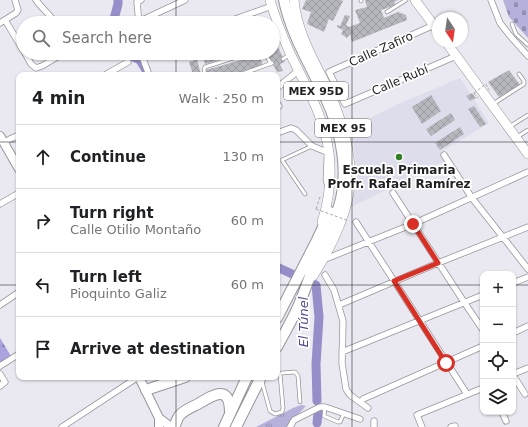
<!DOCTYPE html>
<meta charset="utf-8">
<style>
:root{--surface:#fff;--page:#f2f2f2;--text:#202124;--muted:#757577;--line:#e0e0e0}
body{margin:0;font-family:"DejaVu Sans",sans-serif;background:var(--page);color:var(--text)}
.controls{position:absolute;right:12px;bottom:12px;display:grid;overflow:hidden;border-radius:8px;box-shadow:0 1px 3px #0004}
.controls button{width:36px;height:36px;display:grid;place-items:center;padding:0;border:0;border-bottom:1px solid var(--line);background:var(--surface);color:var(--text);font:20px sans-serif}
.compass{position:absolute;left:432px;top:12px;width:36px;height:36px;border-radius:50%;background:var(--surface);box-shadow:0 1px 3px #0004;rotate:167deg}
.stop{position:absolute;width:12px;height:12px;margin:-9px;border:3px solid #d93025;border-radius:50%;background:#fff}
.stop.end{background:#d93025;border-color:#fff;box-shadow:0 1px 4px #0008}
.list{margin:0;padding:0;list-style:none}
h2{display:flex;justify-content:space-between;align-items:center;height:52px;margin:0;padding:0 16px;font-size:17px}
h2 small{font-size:13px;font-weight:400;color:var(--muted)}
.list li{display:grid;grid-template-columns:26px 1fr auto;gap:12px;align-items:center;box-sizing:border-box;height:64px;padding:0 16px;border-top:1px solid var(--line)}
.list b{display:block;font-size:15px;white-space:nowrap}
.list p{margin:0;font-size:13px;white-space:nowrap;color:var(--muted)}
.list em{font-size:13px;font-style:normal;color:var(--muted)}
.icon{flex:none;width:22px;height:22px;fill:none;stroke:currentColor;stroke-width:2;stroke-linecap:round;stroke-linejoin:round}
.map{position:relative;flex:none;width:528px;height:427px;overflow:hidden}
.search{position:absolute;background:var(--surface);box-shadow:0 1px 3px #0004;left:16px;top:16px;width:264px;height:44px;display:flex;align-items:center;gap:10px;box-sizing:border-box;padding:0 14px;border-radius:22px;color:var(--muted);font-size:15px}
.panel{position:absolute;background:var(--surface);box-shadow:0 1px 3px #0004;left:16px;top:72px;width:264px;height:308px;border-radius:8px}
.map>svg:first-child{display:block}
.built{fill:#deddec}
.forest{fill:url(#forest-firs)}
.cemetery{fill:url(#cemetery-stones)}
.park{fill:url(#park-tufts)}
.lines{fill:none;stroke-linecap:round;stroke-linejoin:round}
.river{stroke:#968ec9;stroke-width:9}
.building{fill:url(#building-cross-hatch)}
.lane-casing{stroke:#96959c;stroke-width:4.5}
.street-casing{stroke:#96959c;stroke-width:7}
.secondary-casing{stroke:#96959c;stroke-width:10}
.primary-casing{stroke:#96959c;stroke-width:10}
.highway-casing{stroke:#96959c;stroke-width:12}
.path{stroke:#a9a8ae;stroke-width:1;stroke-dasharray:3 2;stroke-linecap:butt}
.lane{stroke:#fff;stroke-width:3}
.street{stroke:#fff;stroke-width:5.5}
.secondary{stroke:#fff;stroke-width:8}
.primary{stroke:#fff;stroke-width:9}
.highway{stroke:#fff;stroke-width:10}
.path-bridge{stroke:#a9a8ae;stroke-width:1;stroke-dasharray:3 2;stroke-linecap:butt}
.route{stroke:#d93025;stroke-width:5}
.grid{fill:none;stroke:#201f22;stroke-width:1;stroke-opacity:0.55}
.poi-dot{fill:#357e24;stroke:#fff;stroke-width:1.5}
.labels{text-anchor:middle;stroke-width:3.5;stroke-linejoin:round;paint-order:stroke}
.shield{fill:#fff;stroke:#636264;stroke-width:1}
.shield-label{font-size:11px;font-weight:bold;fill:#201f22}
.street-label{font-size:12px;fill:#201f22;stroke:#fff}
.poi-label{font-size:12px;font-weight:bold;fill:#201f22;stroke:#fff}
.water-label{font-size:13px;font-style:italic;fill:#584993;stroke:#fff}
</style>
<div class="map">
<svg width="528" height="427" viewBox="0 0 528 427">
<defs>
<pattern id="forest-firs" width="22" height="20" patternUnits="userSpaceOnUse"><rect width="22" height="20" fill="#aba3e0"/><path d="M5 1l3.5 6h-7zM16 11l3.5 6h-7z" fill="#8b84b5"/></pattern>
<pattern id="cemetery-stones" width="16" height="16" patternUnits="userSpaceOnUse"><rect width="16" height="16" fill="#b6b1db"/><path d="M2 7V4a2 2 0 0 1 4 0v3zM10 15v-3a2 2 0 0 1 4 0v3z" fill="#948fb1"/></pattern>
<pattern id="park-tufts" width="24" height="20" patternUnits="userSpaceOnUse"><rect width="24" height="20" fill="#b6b1db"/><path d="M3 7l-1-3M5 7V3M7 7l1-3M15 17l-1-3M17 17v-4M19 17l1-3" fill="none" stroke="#948fb1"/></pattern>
<pattern id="building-cross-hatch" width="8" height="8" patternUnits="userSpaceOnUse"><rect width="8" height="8" fill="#b6b6bd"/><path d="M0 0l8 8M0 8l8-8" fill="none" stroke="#9c9ca2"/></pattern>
</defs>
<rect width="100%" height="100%" fill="#eae9f1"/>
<path class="built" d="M460,78L489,123L441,152L446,161L351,207L356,167L352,127L405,101Z"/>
<path class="forest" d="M0,338L11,356L0,363Z"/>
<path class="cemetery" d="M503,0H528V38L509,17Z"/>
<path class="park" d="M301,405L306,406L289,424L288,427H256L293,408Z"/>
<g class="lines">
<path class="river" d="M113,23L118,4V0
M125,53L140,60L146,70
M277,267L316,285L319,317L316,364L317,401
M317,423L318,413"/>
</g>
<path class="building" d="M306,0H341L343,1L333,21L329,19L324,32L307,24L311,12L302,9Z
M365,0H398L394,2L396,5L381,10L384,18L398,12L406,15L407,20L352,42L350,34L347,38L341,34L343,30L337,27V25L340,26L345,15L350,16L346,25L349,27L360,23L355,10L367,7Z
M273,38H274L285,62L280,64L283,71L277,72L267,53H273Z
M218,53H240L205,64L203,58Z
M259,55L263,65L232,75H207L206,70Z
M197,59L201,75H193L189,62Z
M509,70L520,85L499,97L488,82Z
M472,93L476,98L470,101L466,96Z
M431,95L441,111L422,124L412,107Z
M474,106L486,124L480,127L468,109Z
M451,113L455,120L431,136L426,129Z
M460,127L464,134L440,150L435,143Z"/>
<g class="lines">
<defs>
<path id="lane" d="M361,0V1
M387,12L406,0
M512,24L516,34L528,45
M265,53L271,64
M283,59L289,55
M205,75L204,70L205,67L249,53
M239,75L272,63
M493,104L524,84V81L519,74
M509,127L528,115
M517,137L528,130
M326,156L325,180L326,184
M305,194L282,160L312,146
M262,382L270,411L275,414L282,412L283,408L280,374L282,373L295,372L298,376L300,402
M325,407L324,416L338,422H340L344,413"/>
<path id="street" d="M36,0C42,9 50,14 55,23
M491,0L500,23L511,37L528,56
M5,20L23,50
M0,23L16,13L18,10L15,0
M136,23L185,0
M139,23L137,2L141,0
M224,23L272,6
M434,25L329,72L345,104L456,56
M25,53L31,64L36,68L42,66L64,53
M147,53L142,56L149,75
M105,75L128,62
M277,88L299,70
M277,103L279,106
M277,133L291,128L296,130L312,146L329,153
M4,143L10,139L19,135
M444,155L472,198L528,269
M393,193L464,302L483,330
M0,204L19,193
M356,222L467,394
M323,260L413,224L528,172
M325,275L334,290L343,321L342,363L346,389L350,395L368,408
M513,283L528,277
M0,305L19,292
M339,305L438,263L528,227
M513,333L528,326
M342,352L483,295
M0,366L19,354
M0,374L5,382L0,386
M513,374L528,368
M513,375L525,394
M363,399L483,346
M502,412L506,421
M374,421V427
M62,427L138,377
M290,427L294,420L320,407H325L360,419
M422,427L417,415L483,388
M451,427L455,426"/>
<path id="secondary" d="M0,136L19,169
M139,377L159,418V427
M159,418L171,427"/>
<path id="primary" d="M270,0C275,17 282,35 289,51C305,85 324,115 329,153C332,176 329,200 322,222
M294,0C297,31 312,57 326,85C342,118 357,165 347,202C341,228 327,254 313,276
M415,0L438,31
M446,42L528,154"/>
<path id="highway" d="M277,318L316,242L330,212
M277,347C284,334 291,322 297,309C304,294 309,277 316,261C324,242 334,223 340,203C348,172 342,137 330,108C315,72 292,39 284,0
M146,390L185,377
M174,427C176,423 177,419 179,416C184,410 192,407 198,404C216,393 230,385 230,414
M224,427L247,377
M236,427L261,377"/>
</defs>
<use href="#lane" class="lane-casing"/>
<use href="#street" class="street-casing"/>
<use href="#secondary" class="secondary-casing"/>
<use href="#primary" class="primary-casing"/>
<use href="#highway" class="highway-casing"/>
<path class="path" d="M486,84L489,90
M474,93L477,98L478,97
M316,209L320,197L322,198"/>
<use href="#lane" class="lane"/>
<use href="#street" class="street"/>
<use href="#secondary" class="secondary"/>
<use href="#primary" class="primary"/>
<use href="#highway" class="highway"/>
<path class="path-bridge" d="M474,93L486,84
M316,209L349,221"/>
</g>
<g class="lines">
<path class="route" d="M413,224L438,263L394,281L446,363"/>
</g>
<path class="grid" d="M176,0V23M352,0V427M176,53V75M0,142H19M277,142H528M0,285H19M277,285H483M513,285H528M176,377V427"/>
<circle class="poi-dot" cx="399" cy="157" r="4"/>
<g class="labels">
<g class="shield">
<rect x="284" y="82" width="64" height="18" rx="3"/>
<rect x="315" y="119" width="56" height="18" rx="3"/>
</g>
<g class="shield-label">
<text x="316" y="95">MEX 95D</text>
<text x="343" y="132">MEX 95</text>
</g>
<g class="street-label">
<text transform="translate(381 49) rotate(-24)" y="4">Calle Zafiro</text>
<text transform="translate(400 80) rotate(-23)" y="4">Calle Rubí</text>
</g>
<g class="poi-label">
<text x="399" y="174">Escuela Primaria<tspan x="399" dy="14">Profr. Rafael Ramírez</tspan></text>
</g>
<g class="water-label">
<text transform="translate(303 322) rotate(-90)" y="5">El Túnel</text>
</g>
</g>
</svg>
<div class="controls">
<button>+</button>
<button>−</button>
<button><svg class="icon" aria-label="locate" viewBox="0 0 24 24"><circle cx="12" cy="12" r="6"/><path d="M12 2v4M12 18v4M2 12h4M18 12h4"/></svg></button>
<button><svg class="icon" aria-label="layers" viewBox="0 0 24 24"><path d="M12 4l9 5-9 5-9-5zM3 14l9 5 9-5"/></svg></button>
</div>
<svg class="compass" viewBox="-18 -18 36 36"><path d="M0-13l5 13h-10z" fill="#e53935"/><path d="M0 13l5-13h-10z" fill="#757577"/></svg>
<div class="stop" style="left:446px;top:363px"></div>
<div class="stop end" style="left:413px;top:224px"></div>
<div class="search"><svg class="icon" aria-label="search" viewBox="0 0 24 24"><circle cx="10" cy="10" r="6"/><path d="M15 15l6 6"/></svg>Search here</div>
<section class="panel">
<h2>4 min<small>Walk · 250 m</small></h2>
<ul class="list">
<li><svg class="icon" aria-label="ahead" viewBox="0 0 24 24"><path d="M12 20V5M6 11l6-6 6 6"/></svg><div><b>Continue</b></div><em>130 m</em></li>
<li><svg class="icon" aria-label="right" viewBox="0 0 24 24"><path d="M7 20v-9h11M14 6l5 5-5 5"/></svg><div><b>Turn right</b><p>Calle Otilio Montaño</p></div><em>60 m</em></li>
<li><svg class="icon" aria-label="left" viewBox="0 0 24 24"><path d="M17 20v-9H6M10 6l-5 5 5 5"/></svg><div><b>Turn left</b><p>Pioquinto Galiz</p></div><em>60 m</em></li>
<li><svg class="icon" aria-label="arrive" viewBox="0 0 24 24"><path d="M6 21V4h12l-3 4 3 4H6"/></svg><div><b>Arrive at destination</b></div></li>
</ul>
</section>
</div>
